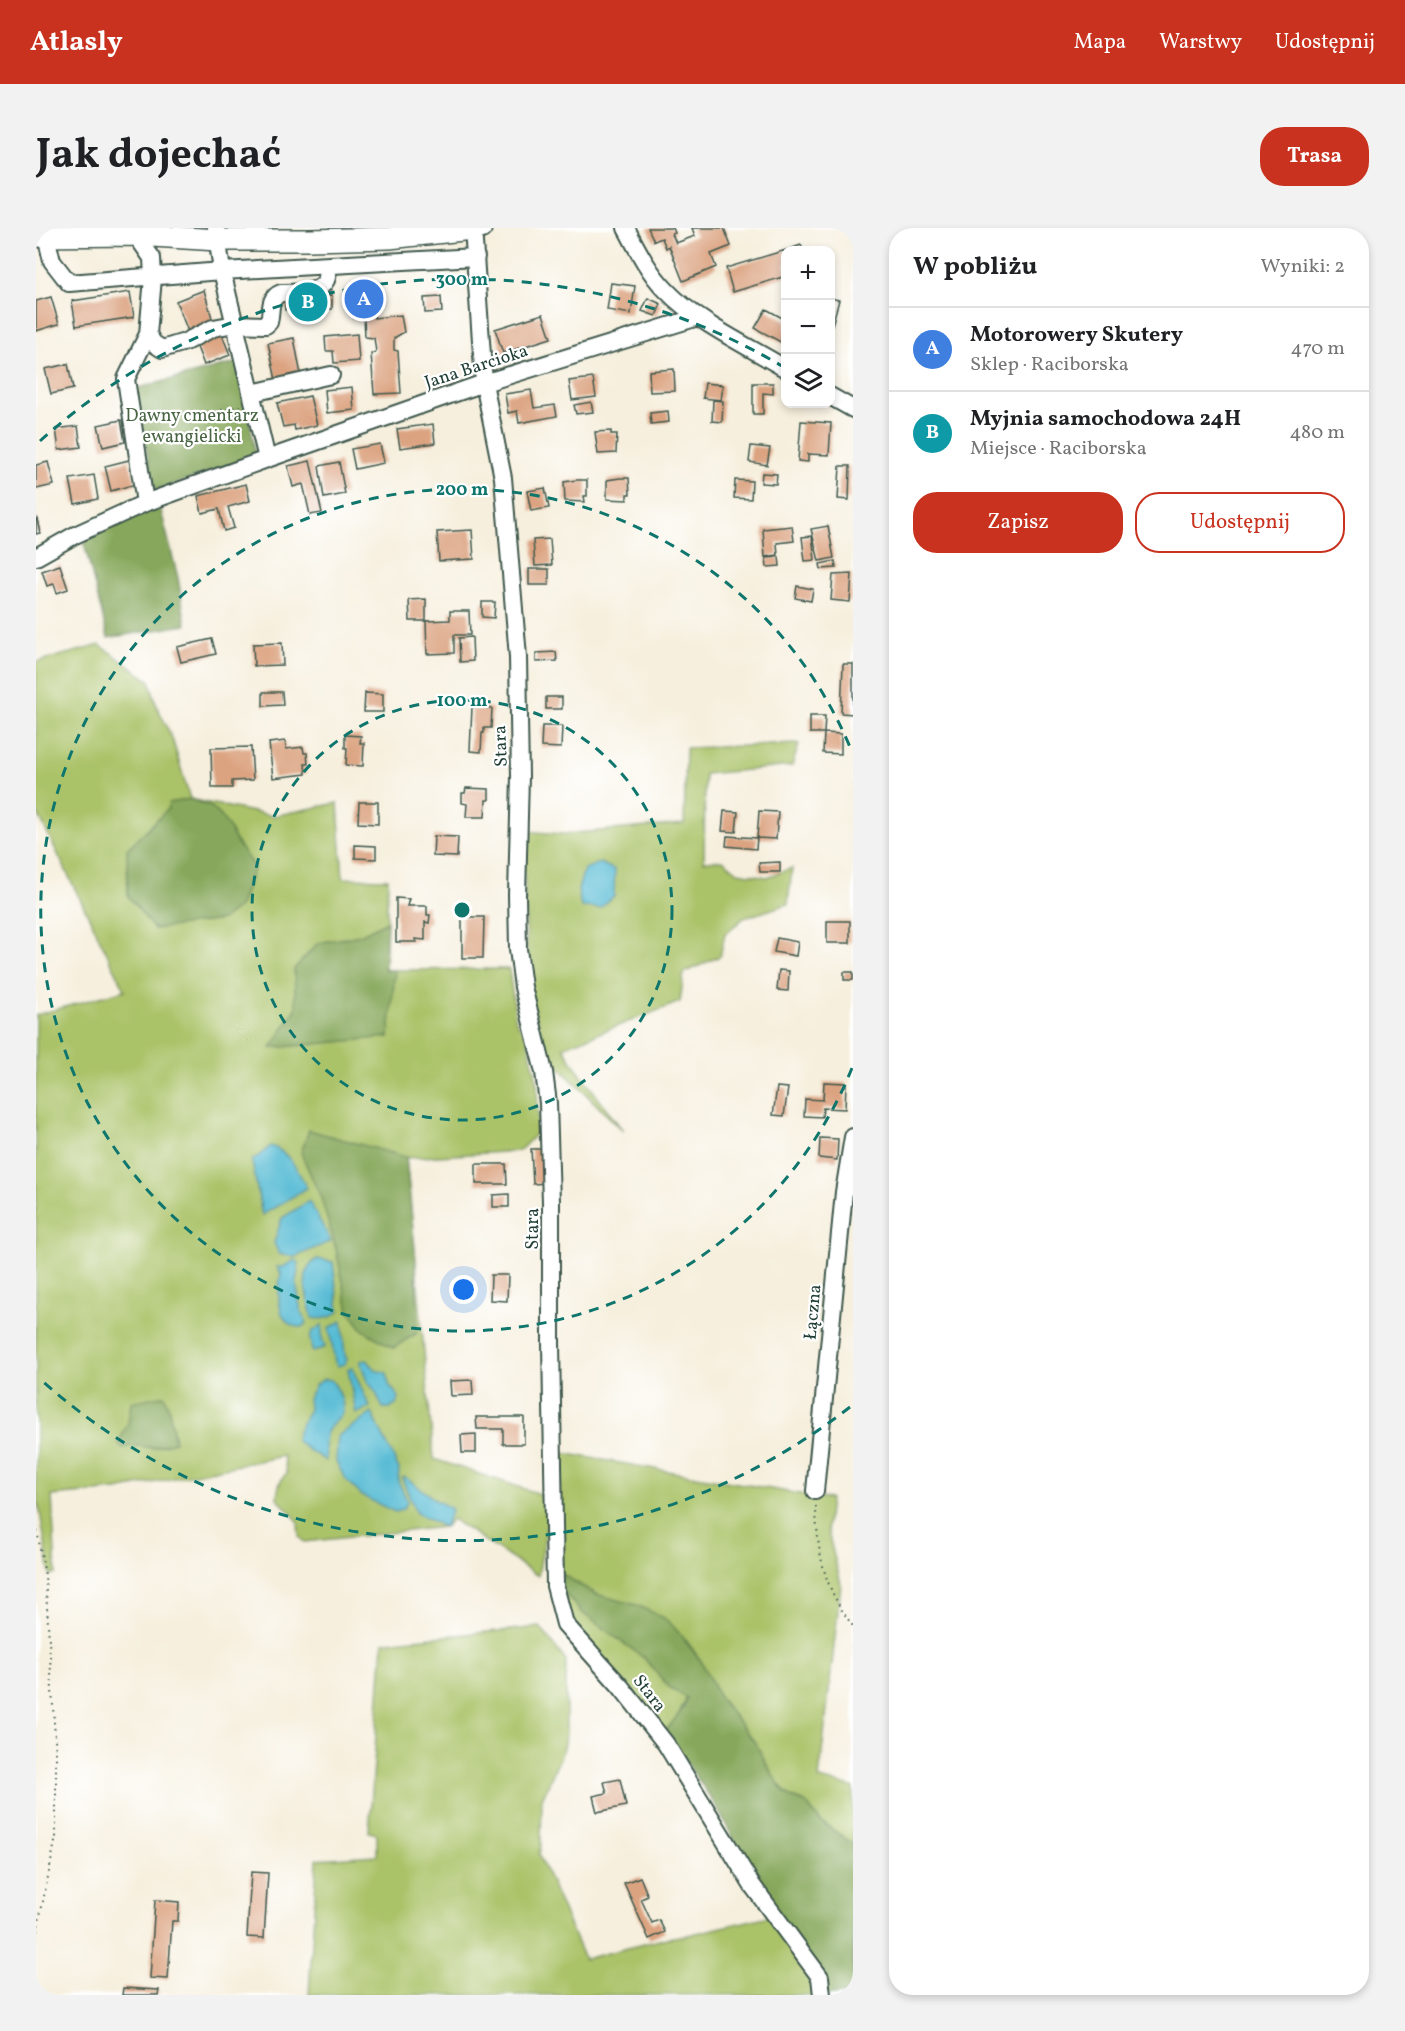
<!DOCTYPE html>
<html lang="pl">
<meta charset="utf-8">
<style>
:root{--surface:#fff;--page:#f2f2f2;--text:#202124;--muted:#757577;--line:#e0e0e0;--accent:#c8321e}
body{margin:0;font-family:Vollkorn,serif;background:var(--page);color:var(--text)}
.controls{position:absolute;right:18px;top:18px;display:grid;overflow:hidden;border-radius:12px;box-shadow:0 3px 9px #0003}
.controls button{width:54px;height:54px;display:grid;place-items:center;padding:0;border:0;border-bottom:2px solid var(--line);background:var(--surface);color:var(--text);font:30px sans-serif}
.you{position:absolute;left:428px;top:1062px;width:21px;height:21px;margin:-15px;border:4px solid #fff;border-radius:50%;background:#1a73e8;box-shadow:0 0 0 9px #1a73e833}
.badge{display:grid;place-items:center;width:39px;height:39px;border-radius:50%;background:var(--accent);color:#fff;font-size:20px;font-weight:700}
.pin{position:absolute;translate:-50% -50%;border:3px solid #fff;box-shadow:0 2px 6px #0006}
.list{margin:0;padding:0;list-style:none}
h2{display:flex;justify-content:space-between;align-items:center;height:78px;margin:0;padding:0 24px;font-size:26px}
h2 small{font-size:20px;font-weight:400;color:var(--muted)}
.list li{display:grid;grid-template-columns:39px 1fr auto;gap:18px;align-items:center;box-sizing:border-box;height:84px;padding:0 24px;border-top:2px solid var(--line)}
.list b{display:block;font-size:22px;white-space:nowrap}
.list p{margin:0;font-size:20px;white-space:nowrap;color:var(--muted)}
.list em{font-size:20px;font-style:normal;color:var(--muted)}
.actions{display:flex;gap:12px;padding:18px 24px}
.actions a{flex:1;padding:14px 0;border:2px solid var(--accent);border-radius:24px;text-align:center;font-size:21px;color:var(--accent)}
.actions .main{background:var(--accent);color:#fff}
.icon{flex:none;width:33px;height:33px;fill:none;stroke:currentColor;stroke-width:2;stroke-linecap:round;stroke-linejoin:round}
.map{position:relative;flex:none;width:817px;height:1767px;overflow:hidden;border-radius:24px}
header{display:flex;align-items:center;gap:36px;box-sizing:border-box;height:84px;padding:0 30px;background:var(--accent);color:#fff}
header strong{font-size:28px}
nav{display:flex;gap:33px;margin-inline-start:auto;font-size:21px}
.intro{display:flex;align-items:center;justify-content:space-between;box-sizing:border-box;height:144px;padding:0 36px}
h1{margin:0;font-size:42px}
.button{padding:15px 27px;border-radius:24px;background:var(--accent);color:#fff;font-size:21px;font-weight:700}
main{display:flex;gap:36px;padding:0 36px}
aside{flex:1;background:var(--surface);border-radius:24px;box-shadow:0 3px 9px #0003}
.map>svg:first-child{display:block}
.green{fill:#aac267;stroke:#64804e;stroke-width:1.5}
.forest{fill:#87a85c;stroke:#537248;stroke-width:1.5}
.water{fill:#56bbd4;stroke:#3a7c84;stroke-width:1.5}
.building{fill:#dba380}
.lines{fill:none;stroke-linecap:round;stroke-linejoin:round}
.minor-casing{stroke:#3f584d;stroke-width:20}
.major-casing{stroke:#3f584d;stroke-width:24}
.path{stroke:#3f584d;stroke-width:2;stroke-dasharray:1.5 4.5;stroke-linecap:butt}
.minor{stroke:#fff;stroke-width:16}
.major{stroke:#fff;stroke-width:21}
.ring{fill:none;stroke:#0f766e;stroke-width:3;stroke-dasharray:10 8}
.labels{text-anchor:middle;stroke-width:4.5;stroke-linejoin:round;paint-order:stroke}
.street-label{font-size:18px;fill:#1f3d34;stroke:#fff}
.park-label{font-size:18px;fill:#496543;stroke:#fff}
.centre{fill:#0f766e;stroke:#fff;stroke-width:3}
.ring-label{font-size:18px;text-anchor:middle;font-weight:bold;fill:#0f766e;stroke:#fff;stroke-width:4.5;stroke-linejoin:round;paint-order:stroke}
</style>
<header>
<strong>Atlasly</strong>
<nav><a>Mapa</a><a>Warstwy</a><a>Udostępnij</a></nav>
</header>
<div class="intro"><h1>Jak dojechać</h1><a class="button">Trasa</a></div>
<main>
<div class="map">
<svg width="817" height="1767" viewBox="0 0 817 1767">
<rect width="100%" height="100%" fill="#fff"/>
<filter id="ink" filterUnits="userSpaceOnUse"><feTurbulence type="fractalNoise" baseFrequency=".0167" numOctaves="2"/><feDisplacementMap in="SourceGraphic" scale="12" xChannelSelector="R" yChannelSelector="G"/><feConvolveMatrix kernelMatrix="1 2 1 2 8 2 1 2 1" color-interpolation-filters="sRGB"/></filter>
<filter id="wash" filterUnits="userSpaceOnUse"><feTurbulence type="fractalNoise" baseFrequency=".008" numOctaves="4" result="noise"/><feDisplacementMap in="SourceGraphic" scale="24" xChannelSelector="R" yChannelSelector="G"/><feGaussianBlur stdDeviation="1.35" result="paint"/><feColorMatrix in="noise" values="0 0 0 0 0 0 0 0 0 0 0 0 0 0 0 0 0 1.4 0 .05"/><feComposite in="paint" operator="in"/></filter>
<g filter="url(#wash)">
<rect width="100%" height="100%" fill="#f6efdd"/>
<path class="green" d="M64,417L114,453L120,476L136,510L154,571L237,588L302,575L307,650L352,651L349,742L473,741L480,793L491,810L501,852L502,904L483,923L370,930L398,1231L516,1270L502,1348L416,1291L408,1299L268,1314L263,1309L262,1293L241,1270C242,1260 243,1252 251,1245L247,1228L81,1262L16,1268L20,1346L14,1347L0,1259V787L89,762L0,582V434Z
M763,516L756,538L669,546L668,633L687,632L702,644L731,649L756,640L752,676L708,690L689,706L684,728L648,745L644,774L527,819L541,841L587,903L512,828L492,761L487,603L527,606L648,596L650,520Z
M526,1225L794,1271L791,1300L805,1356L783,1551L817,1559V1616L784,1593L769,1574L755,1569L740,1553L720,1516L682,1468L665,1433L650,1412L518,1344Z
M525,1361L545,1384L608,1430L633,1459L651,1470L642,1487L629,1504L536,1393Z
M504,1399L530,1433V1505L526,1525L506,1571L505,1617L503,1627L548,1731L631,1710L652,1707L733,1688L779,1750L781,1767H273L281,1631L341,1627V1606L333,1604L347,1414Z"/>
<path class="forest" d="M203,134L220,228L119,263L98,161Z
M123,275L142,350L150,397L72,410L48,315L55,308Z
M154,571L174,578L185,588L194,601L198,611L218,639L204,678L186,692L118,701L92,668L91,621L132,581L133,575Z
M351,693L349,742H359L353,809L235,820L260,781L258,741L282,715L324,707Z
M273,902L370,929L380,1031L381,1105L357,1120L327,1102L313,1083L299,1017L285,970L265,925Z
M128,1167L133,1181L139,1214L117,1220L102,1218L86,1220L82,1216L92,1195L95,1174Z
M526,1346L559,1366L601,1377L628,1390L638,1399L665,1433L682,1468L720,1516L730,1536L746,1561L755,1569L769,1574L784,1593L817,1616V1767H791L720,1652L677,1573L629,1504L648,1479L651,1470L633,1459L608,1430L545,1384L525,1361Z"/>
<path class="water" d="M564,635L579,642L578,668L564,680L545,679L542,662L548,641Z
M235,918C254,925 262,943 271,960L226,987L216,933Z
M273,973L295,1013L259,1029L243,1026L238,1015L246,990Z
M281,1031L297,1034L303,1083C296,1090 286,1092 276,1090C272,1070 261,1044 281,1031Z
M259,1032L263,1035L260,1054L265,1084L270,1094L267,1099C240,1101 241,1064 245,1045L241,1039H247Z
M306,1093L309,1127L311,1131L309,1136L302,1138L299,1134L293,1100Z
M286,1097V1110L289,1119L278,1124L276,1123L274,1110L276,1104Z
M331,1132L340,1142L351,1145L353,1157L363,1169L360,1177L354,1180H347L339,1163L331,1153L324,1133Z
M316,1140L334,1179L320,1186L312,1141Z
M288,1151L295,1152C302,1160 312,1179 304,1189C300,1194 294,1197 291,1204C287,1213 290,1223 290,1233C282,1227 265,1219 260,1212L263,1201L273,1181L272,1171L280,1156Z
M336,1185L363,1241L362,1253L371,1272C370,1280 367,1282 359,1284L326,1268L309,1251L300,1233L302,1208Z
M369,1249L401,1273L416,1281L408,1299L380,1285L366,1250Z"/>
<g id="blocks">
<path class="building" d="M612,0H637L639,5L636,6L640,15L659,8L656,0H688L695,18L675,26L680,39L647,53L633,18L630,20L626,10L618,13Z
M765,17L767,22H751Z
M750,22V48L697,64L690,40Z
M334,53L342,58V64L339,68L343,76L338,78V90L365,87L368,104L358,110V122L362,123L365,165L338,166L335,125L340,124L338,110L329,109L328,89L318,90V79L315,73L316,58Z
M575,55L599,58L595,86L571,82Z
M168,62L178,97L153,106L140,73Z
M94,64L98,89L40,98L36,73Z
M296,67V81L249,82V68Z
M15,69L23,96L0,103V73Z
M405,69L406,84L389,85L388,70Z
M612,70L625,76L620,88L606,83Z
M794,70L803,72L795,101H794Z
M730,81L750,92V117L719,100Z
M507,86L515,110L467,125L459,101Z
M185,104L194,127L168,137L159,114Z
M321,106L323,133L298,135L297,123H290L289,109Z
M258,110L265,147L240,152L232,115Z
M32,136L37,161L15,166L9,141Z
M638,141L639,163L614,164L613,143Z
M557,150L560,169L536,172L533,153Z
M669,155L687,157L685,172L667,170Z
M717,155H737V166L727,165V186H717Z
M316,159L318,182L291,185L289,162Z
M495,162L498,180L519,177L521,188L483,195L481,183L472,185L469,166Z
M274,168L281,197L259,202L258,197L247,199L241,175Z
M677,172L687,173L686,194L676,193Z
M555,174L557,184L540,186L538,177Z
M632,183L633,194L615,196L614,185Z
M85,192L89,214L67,219L62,197Z
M765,193L795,195L793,227L772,226V234L762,233Z
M397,196L399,215L364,220L361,201Z
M42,198L45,219L23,222L20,201Z
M575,203V206H581L580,225L562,226L559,204Z
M344,216L348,235L319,241L315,221Z
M715,218L734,220L731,237L713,234Z
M93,232L100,256L75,263L69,238Z
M274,233L286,285L274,287L267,256L257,259L252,238Z
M12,234L18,257L0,261V237Z
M303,234L309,266L288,270L283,238Z
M804,238H814L813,272L802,271Z
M726,245L741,246L740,256L725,255Z
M58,247L62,271L39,276L34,251Z
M584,250H593L594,266H591V272L571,271V252Z
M541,252H551V268H548L549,274L529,273L528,254Z
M699,252L716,253L715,271L698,270Z
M210,256L214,273L192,279L198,300L188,303L183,281L166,285L162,268Z
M509,260L513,280L495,283L491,263Z
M1,290L4,305L0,306V291Z
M756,298L758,313L741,315L742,327L729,329L727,301Z
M792,298L798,330L783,333L775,301Z
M436,302L438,331L403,333L401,304Z
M776,308L779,332L769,333L766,309Z
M514,311L516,337L499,338L497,312Z
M743,329L744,338L731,339L730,330Z
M799,333L800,340L785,341L784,336Z
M24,337L32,361L21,365L18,356L11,358L6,343Z
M493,341H513V357H493Z
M816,346L814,374L795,372L797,347Z
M761,358L777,361L775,373L759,370Z
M390,371V393H374L373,372Z
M446,374H459L458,390L446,389Z
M414,383H433L434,407H418V425L391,426L390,393L414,392Z
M436,409L437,433L424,434L423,410Z
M176,411L180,426L145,434L141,419Z
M246,415L247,437L218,438L217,416Z
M520,424L521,433L500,434V425Z
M807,436H817V486L805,485Z
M227,464H246L247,477L227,478Z
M329,465L347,466V484H328Z
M510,469H526V481H510Z
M436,479L456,480L455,500H448V505H446L445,524L434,523Z
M774,488H789L788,505H774Z
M506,498H526L525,520L505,519Z
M788,505L805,506V526L787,525Z
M309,507L325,508L324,515H328L327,538L310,537L311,520H309Z
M249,513L250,521L267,519L268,525H271L272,536H269L270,546L237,550L233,515Z
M215,519L217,552L196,553V560H176L175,520Z
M430,560L453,561V572H450L449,589H430L431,576L426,575V565H429Z
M323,574H342V596L322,595Z
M688,583L702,584L700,604L686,603Z
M723,583L742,584L740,611L721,610Z
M398,608L422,609L421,629L397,628Z
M691,608L721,610L720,621L690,618Z
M319,617L340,618V631L319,630Z
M744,634V644H724L723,635Z
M360,670L373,671L371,678H391V687H394L393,695L389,694V712L379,711L380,714H360Z
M426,689H448L447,730H426Z
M791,693H814V715H791Z
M741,710L762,714L760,728L738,724Z
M743,742L753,743L752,763L741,762Z
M808,744H817V752H808Z
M788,854L810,855L809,881L787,880L786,889L768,888L769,871L787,872Z
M741,859L752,860L748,888L737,887Z
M784,910L802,911L801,932L783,930Z
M495,921H510L512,955L497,956Z
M440,936H470L471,956H440Z
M473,966V979H457V967Z
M455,1047H472L471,1073L454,1072Z
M436,1152L437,1167L415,1168L414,1153Z
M440,1189H488V1216H467V1201H441Z
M440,1206V1225H426L425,1207Z
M584,1551L590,1578L561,1584L557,1568L571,1565L568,1554Z
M215,1644L232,1645L228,1710L211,1709Z
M604,1649L612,1668L605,1671L616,1695L623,1692L629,1704L613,1711L588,1655Z
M119,1672L143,1674L142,1693H136L132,1751L114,1750Z
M87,1760L123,1762L122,1767H86Z"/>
</g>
</g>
<g filter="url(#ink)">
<use href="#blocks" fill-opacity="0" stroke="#3f584d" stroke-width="1.5"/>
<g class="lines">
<defs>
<path id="minor" d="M180,0L186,43L231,231
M437,0L448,155L467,250L482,429L484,548L481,667L482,721L487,759L508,844L512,875L515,974V1115L519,1358L529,1396L585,1459L630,1516L716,1657L784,1749L786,1767
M590,0C601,21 613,45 630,62C660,94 712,118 750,141
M100,7L116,30L117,50L112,106L90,151L109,275
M10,8L16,33L33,55L186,43L440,29
M112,106L117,115L126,121L149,114L177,100L199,96L230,97L233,94C236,83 232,70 245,65C259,64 283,67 290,52C292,48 292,42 293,37
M216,165L295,147
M794,168L817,181
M0,329L39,307L109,275L231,231L448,155L662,89
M779,1263L808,964L817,909"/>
<path id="major" d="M0,8L100,7L182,12H274L353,10L445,0"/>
</defs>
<use href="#minor" class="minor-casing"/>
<use href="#major" class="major-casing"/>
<path class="path" d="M185,182L204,178
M780,1278C781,1326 788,1360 817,1398
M0,1297L9,1347L20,1527V1609L0,1708"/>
<use href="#minor" class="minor"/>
<use href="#major" class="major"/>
</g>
</g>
<g class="ring">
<circle cx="426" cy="682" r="210"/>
<path d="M816 840A421 421 0 1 1 816 524"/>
<path d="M814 1179A631 631 0 0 1 4 1151M4 213A631 631 0 0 1 746 138"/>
</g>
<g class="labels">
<g class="street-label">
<text transform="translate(440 138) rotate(-18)" y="6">Jana Barcioka</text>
<text transform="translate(464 518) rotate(-92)" y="6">Stara</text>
<text transform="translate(496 1001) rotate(-90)" y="6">Stara</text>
<text transform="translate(776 1084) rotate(-85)" y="6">Łączna</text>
<text transform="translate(614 1465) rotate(52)" y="6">Stara</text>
</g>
<g class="park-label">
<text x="156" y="193">Dawny cmentarz<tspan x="156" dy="21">ewangielicki</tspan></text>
</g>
</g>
<circle cx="426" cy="682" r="9" class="centre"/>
<g class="ring-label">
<text x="426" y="57">300 m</text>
<text x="426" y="267">200 m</text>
<text x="426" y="478">100 m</text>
</g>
</svg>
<div class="controls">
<button>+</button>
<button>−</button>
<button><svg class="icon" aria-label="layers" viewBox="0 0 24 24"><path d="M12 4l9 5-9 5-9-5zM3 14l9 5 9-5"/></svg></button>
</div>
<div class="you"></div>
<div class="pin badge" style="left:328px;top:71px;background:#3f7fe0">A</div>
<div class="pin badge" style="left:272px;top:74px;background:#0f9aa8">B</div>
</div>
<aside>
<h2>W pobliżu<small>Wyniki: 2</small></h2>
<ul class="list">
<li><span class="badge" style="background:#3f7fe0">A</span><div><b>Motorowery Skutery</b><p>Sklep · Raciborska</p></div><em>470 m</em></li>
<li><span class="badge" style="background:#0f9aa8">B</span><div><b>Myjnia samochodowa 24H</b><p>Miejsce · Raciborska</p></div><em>480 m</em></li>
</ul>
<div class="actions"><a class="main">Zapisz</a><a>Udostępnij</a></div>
</aside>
</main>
